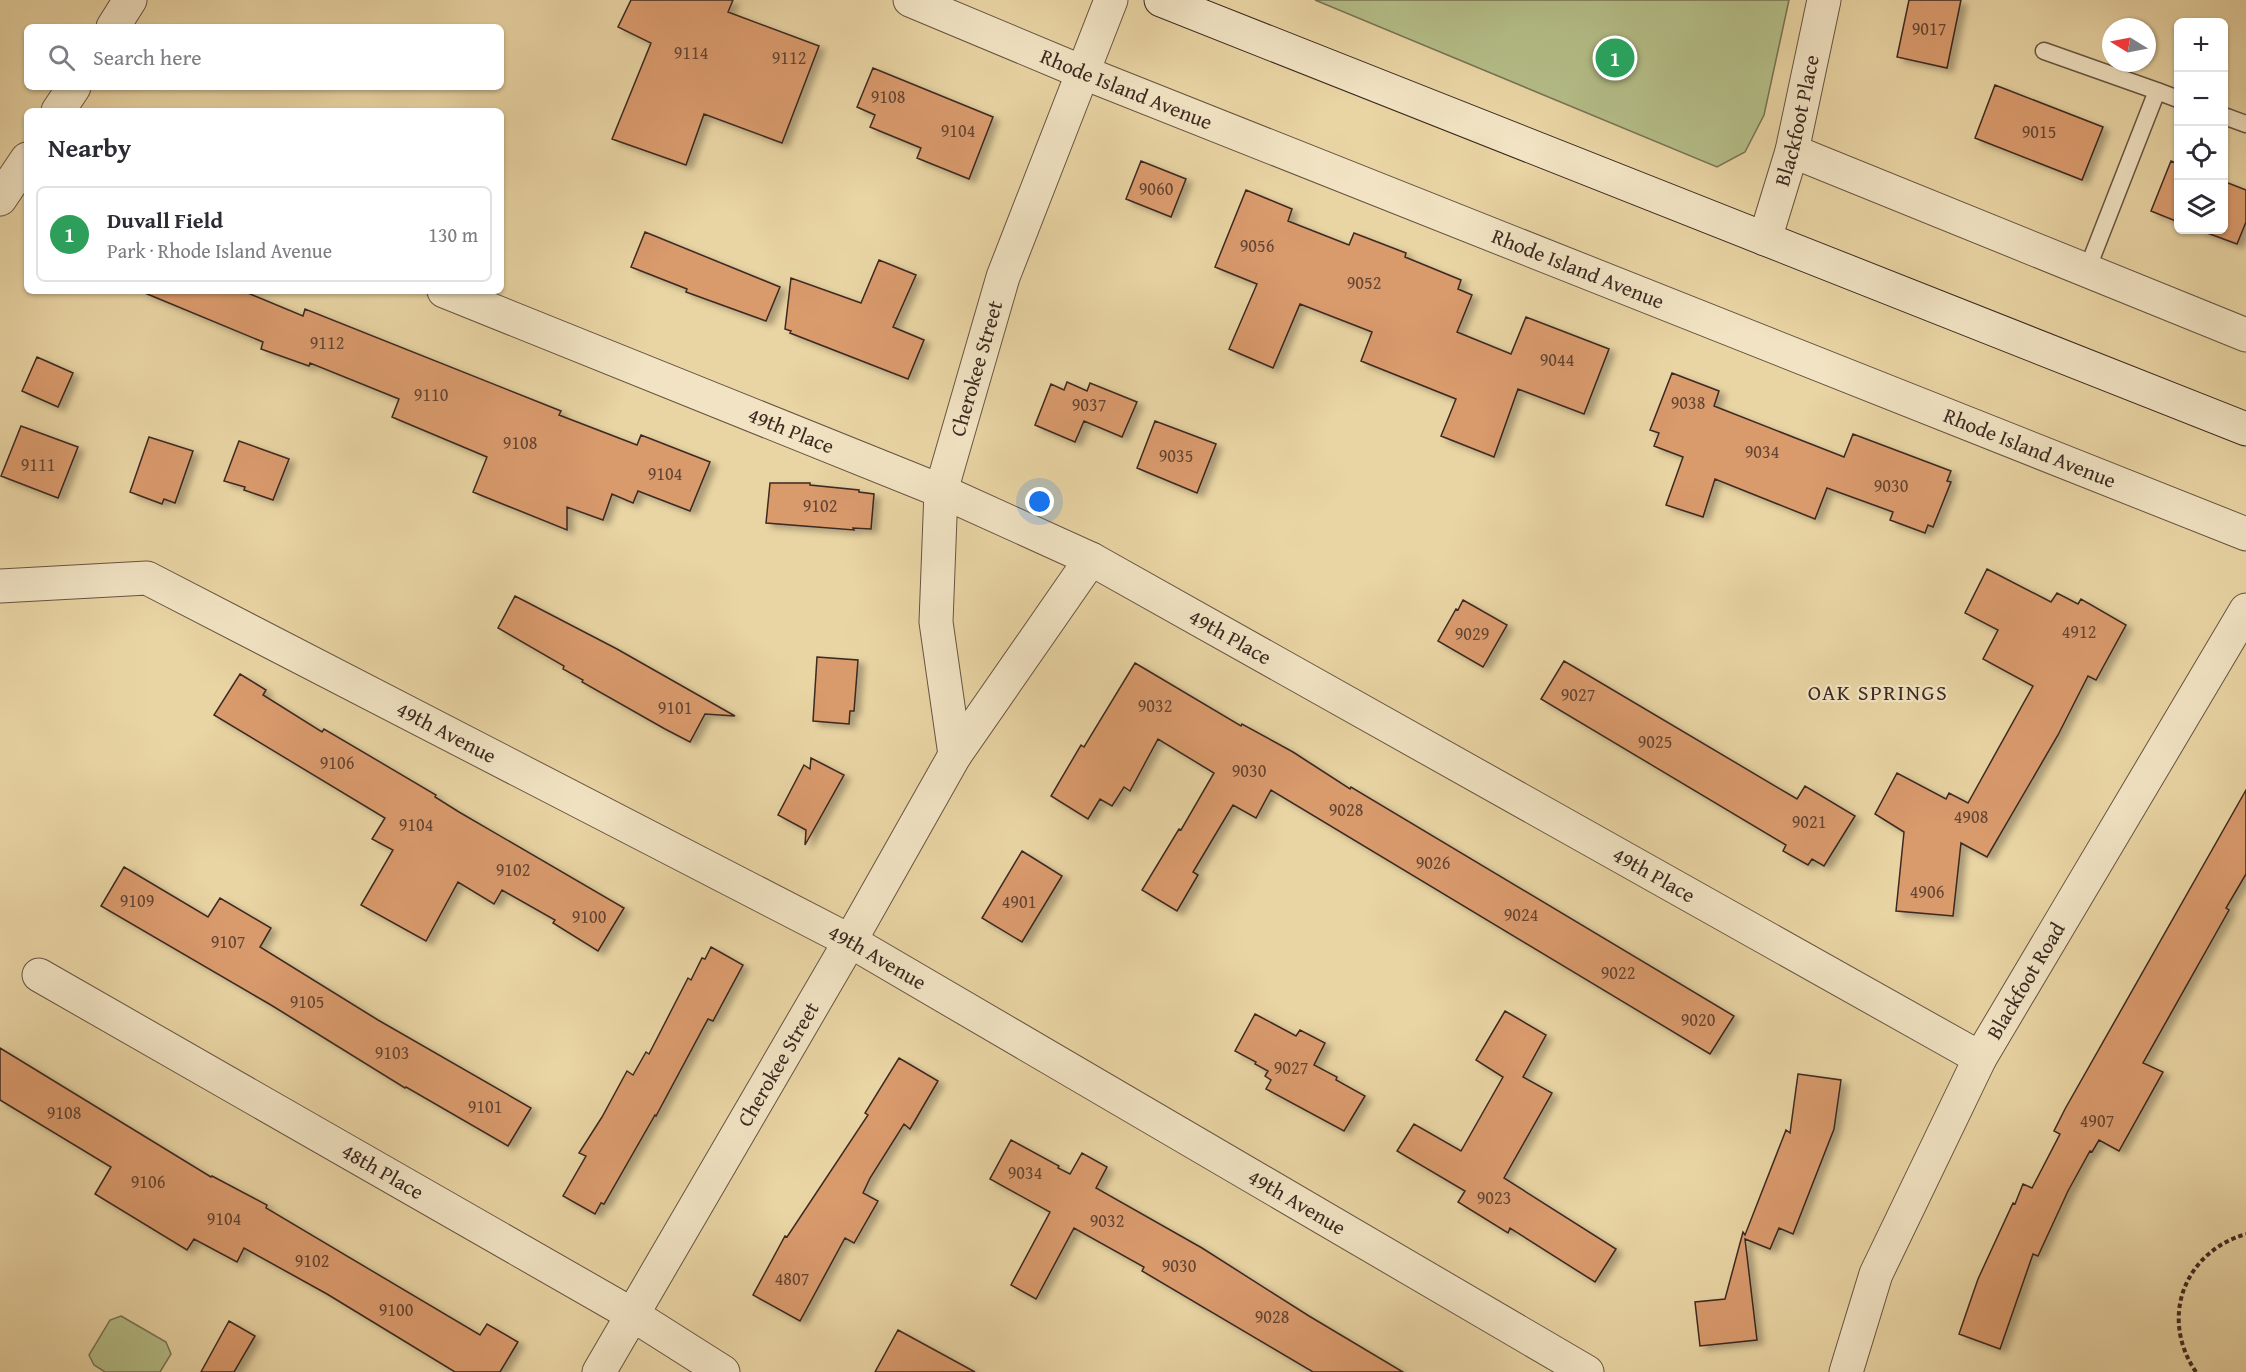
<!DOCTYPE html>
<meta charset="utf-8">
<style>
:root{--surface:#fff;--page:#f7f7f7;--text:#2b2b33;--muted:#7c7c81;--line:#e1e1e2;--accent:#8f2418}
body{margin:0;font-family:"Gentium Book Plus",serif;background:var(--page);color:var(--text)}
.controls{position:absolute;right:18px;top:18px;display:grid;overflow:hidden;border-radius:9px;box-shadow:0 2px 4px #0004}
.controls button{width:54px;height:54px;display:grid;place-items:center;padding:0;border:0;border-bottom:2px solid var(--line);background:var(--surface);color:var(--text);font:30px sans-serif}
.compass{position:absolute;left:2102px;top:18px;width:54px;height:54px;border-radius:50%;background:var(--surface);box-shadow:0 2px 4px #0004;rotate:280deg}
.you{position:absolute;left:1040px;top:502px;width:21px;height:21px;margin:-15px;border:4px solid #fff;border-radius:50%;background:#1a73e8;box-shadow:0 0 0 9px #1a73e833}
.badge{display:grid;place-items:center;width:39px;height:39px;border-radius:50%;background:var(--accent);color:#fff;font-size:20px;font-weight:700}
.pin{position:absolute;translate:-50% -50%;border:3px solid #fff;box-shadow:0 2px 6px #0006}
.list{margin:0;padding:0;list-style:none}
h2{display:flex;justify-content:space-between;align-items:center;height:78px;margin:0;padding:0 24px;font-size:26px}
h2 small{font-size:20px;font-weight:400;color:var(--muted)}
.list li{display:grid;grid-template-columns:39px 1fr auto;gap:18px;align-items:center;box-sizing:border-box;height:96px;margin:0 12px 12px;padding:0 12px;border:2px solid var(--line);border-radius:9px}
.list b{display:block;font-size:22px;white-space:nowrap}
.list p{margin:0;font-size:20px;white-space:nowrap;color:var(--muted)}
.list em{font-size:20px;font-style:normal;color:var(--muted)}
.icon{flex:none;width:33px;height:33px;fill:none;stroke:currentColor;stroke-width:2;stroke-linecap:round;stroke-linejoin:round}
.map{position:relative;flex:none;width:2246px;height:1372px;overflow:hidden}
.search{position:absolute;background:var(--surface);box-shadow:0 2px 4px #0004;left:24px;top:24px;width:480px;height:66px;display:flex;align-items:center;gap:15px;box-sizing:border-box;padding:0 21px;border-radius:9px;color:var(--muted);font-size:22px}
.panel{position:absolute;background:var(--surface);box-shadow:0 2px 4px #0004;left:24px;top:108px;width:480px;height:186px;border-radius:9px}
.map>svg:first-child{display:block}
.green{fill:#b4bd87;stroke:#787354;stroke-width:1.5}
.building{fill:#d99a6c;stroke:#3c2921;stroke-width:1.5;filter:url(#shadow)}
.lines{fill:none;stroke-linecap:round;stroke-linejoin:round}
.lane-casing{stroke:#675442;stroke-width:19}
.street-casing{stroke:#675442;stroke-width:35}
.secondary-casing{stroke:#3c2921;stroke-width:35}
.path{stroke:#3c2921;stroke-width:4;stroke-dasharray:4.5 3;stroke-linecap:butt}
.lane{stroke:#f1e3c3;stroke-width:16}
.street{stroke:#f1e3c3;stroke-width:33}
.secondary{stroke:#f1e3c3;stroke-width:33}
.labels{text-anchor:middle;stroke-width:4.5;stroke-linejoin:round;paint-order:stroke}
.number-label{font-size:18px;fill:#634534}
.street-label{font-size:21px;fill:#3c2921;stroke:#f1e3c3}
.neighbourhood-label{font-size:22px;letter-spacing:1.5px;fill:#3c2921;stroke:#f1e3c3}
</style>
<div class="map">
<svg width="2246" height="1372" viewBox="0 0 2246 1372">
<defs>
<filter id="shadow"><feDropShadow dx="6" dy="4" stdDeviation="3" flood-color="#0004"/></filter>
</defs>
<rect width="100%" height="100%" fill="#e9d4a3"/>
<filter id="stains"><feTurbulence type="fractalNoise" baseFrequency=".00333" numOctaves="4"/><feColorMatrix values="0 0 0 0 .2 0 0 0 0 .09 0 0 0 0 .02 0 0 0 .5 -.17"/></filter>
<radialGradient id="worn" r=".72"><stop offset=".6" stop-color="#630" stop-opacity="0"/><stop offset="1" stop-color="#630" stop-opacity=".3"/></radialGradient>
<path class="green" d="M1315,0H1789L1764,115L1745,152L1717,167Z
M121,1316L166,1342L171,1354L160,1372H105L94,1365L89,1355L110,1320Z"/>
<path class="building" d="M631,0H733L728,12L819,46L782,143L704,114L686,165L612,139L651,43L618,27Z
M1909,0H1961L1947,68L1897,57Z
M873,68L993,117L969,179L917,158L921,148L870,127L875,115L857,107Z
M1995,85L2103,127L2082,180L1975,138Z
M1141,161L1186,179L1171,217L1126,199Z
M2171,161L2178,164V222L2151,211Z
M2223,181L2246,190V222L2237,244L2199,230H2223Z
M1246,190L1292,209L1288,221L1349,245L1354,233L1406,253L1405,257L1461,280L1458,289L1472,295L1457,332L1511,354L1526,317L1609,349L1584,414L1518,389L1494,457L1441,436L1456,399L1361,361L1372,332L1300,304L1273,368L1229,349L1257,284L1215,267Z
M645,232L780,287L766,321L686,292L687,289L631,267Z
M879,260L916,275L893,327L924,340L908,379L790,333L791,331L785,329L791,278L861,303Z
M140,291H243L303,316L305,309L561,411L559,415L637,445L641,435L710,462L690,511L638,491L633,503L612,494L603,520L567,507V530L473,492L487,457L392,417L399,399L310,363L309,366L261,349L263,342Z
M37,357L73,373L58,407L22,391Z
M1672,373L1719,391L1714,406L1844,457L1853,434L1951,471L1947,481L1951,482L1933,527L1928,525L1925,533L1890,520L1893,512L1827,488L1815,519L1715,479L1703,517L1666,505L1683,457L1654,446L1659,433L1650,430Z
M1067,382L1087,391L1090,383L1137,402L1122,437L1084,421L1075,442L1035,425L1051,384L1064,390Z
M1155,421L1216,444L1197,493L1137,468Z
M21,426L78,447L58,498L1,476Z
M149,437L193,451L175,503L164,499L162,504L130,492Z
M239,441L289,459L273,500L244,490L245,487L224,481Z
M770,483H810V485L859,490V492L874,494L871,529L853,528L854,530L766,523Z
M1987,569L2051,602L2057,593L2078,604L2081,599L2126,625L2096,680L2088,676L2058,735L1987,857L1961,843L1953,916L1896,911L1904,832L1875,814L1897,773L1946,799L1949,793L1968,803L2033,686L1983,659L1998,630L1965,613Z
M515,596L617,649L735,716L705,714L690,742L665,729L582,682L583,680L563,669L564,666L498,628Z
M1463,600L1507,625L1483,667L1438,641L1456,609L1458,610Z
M817,657L858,660L854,711H850L849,724L813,721Z
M1564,661L1797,799L1805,786L1855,816L1824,866L1812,859L1808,865L1783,851L1786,845L1541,699Z
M1135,663L1241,726L1242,724L1293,752L1350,789L1351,787L1734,1016L1710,1054L1271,790L1256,818L1233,805L1193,872L1198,875L1177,911L1142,890L1179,829L1181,830L1214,773L1158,739L1130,791L1124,787L1112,806L1100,799L1088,819L1051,796L1081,745L1084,747Z
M240,674L266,690L263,695L322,732L324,729L436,795L435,797L459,812L624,908L598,951L553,923L555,920L502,890L494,904L458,882L426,941L361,905L393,850L372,839L385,818L214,715Z
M811,758L844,775L805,845L806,830L778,815L804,765L810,769Z
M2246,790V874L2226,908L2229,910L2143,1063L2163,1072L2119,1151L2099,1140L2092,1152L2090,1151L2068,1191L2038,1256L2033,1254L2000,1349L1959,1334L1978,1279L2013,1203L2015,1204L2023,1184L2032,1188L2060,1134L2054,1131L2065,1109Z
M1022,851L1062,876L1022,942L982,918Z
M124,867L208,917L220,898L271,928L260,947L378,1020L531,1108L508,1146L406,1087L405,1088L271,1005L101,906Z
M711,947L743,965L713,1021L708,1019L656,1116L655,1115L604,1204L601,1203L595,1214L563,1196L586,1156L579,1153L602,1117L627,1071L633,1075L646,1052L649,1054L688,978L691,980L702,958L705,959Z
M1505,1011L1546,1035L1523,1077L1552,1093L1504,1178L1616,1249L1595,1282L1510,1228L1508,1233L1458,1202L1465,1191L1397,1151L1414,1124L1461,1151L1503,1077L1476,1060Z
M1255,1014L1296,1036L1300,1030L1325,1043L1314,1065L1337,1077L1336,1080L1365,1096L1344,1131L1266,1089L1271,1080L1265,1076L1268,1071L1255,1064L1256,1062L1235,1051Z
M0,1048L211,1177L212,1176L267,1205L266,1208L480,1335L487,1324L518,1342L500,1372H455L327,1294L244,1248L237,1262L194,1239L187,1250L95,1194L111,1167L0,1100Z
M899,1058L938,1081L910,1129L904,1124L870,1178L863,1193L878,1201L854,1243L845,1238L800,1321L753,1295L785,1236L787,1237L868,1115L865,1113Z
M1798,1074L1841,1080L1834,1129L1793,1234L1779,1228L1770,1249L1745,1239L1757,1340L1700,1346L1695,1302L1725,1299L1743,1232L1745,1235L1786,1130L1790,1133Z
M1011,1140L1059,1166L1058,1168L1070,1174L1082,1153L1107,1167L1096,1188L1202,1248L1309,1316L1403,1372H1313L1142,1271L1144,1267L1074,1228L1036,1299L1011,1285L1050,1212L990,1179Z
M229,1321L255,1336L234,1372H201Z
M898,1330L975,1372H875Z"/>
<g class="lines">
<defs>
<path id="lane" d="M2044,51L2157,91L2087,270
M2157,91L2178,99
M2224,116L2246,124"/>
<g id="street">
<path id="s1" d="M910,0L1082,72L2246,534"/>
<path d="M113,27L130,0"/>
<path d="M58,111L74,87"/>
<path d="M1792,151L2246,335"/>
<path d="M0,199L27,159"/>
<path id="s2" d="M1765,239L1792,151L1824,0"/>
<path id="s3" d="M444,291L941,491L1091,559L1980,1058"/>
<path id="s4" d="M0,586L147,578L850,941L1587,1372"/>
<path id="s5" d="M955,755L936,622L941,491L1003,277L1111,0"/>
<path id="s6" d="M39,975L633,1315L723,1372"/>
<path id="s7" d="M599,1372L850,941L955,755L1091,559"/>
<path id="s8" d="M1846,1372L1876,1274L1980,1058L2246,610"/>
</g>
<path id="secondary" d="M1161,0L2246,429"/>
</defs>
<use href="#lane" class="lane-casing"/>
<use href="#street" class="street-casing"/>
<use href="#secondary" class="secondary-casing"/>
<path class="path" d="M2196,1372C2159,1318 2184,1252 2246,1234"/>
<use href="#lane" class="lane"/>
<use href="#street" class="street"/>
<use href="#secondary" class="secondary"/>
</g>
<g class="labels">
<g class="number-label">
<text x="1929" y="35">9017</text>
<text x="691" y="59">9114</text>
<text x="789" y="64">9112</text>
<text x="888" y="103">9108</text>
<text x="958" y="137">9104</text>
<text x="2039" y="138">9015</text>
<text x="1156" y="195">9060</text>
<text x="1257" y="252">9056</text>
<text x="1364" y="289">9052</text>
<text x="327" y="349">9112</text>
<text x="1557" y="366">9044</text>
<text x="431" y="401">9110</text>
<text x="1688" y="409">9038</text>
<text x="1089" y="411">9037</text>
<text x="520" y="449">9108</text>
<text x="1762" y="458">9034</text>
<text x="1176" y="462">9035</text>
<text x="38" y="471">9111</text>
<text x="665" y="480">9104</text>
<text x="1891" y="492">9030</text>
<text x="820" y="512">9102</text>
<text x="2079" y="638">4912</text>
<text x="1472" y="640">9029</text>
<text x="1578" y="701">9027</text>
<text x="1155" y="712">9032</text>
<text x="675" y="714">9101</text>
<text x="1655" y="748">9025</text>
<text x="337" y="769">9106</text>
<text x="1249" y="777">9030</text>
<text x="1346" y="816">9028</text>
<text x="1971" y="823">4908</text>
<text x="1809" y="828">9021</text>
<text x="416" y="831">9104</text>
<text x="1433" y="869">9026</text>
<text x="513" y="876">9102</text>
<text x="1927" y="898">4906</text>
<text x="137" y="907">9109</text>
<text x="1019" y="908">4901</text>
<text x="1521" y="921">9024</text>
<text x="589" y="923">9100</text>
<text x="228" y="948">9107</text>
<text x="1618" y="979">9022</text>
<text x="307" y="1008">9105</text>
<text x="1698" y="1026">9020</text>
<text x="392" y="1059">9103</text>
<text x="1291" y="1074">9027</text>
<text x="485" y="1113">9101</text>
<text x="64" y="1119">9108</text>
<text x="2097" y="1127">4907</text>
<text x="1025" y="1179">9034</text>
<text x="148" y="1188">9106</text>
<text x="1494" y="1204">9023</text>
<text x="224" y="1225">9104</text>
<text x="1107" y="1227">9032</text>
<text x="312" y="1267">9102</text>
<text x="1179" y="1272">9030</text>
<text x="792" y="1285">4807</text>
<text x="396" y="1316">9100</text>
<text x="1272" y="1323">9028</text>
</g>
<g class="street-label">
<text dy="7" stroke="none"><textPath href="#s1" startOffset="234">Rhode Island Avenue</textPath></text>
<text dy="7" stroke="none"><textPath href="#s2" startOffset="123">Blackfoot Place</textPath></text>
<text dy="7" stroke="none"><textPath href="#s1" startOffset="720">Rhode Island Avenue</textPath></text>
<text dy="7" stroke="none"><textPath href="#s5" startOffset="393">Cherokee Street</textPath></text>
<text dy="7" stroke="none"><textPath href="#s3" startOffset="374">49th Place</textPath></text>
<text dy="7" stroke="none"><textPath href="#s1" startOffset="1206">Rhode Island Avenue</textPath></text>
<text dy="7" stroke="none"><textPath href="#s3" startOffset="860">49th Place</textPath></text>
<text dy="7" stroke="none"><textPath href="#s4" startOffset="484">49th Avenue</textPath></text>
<text dy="7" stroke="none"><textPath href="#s3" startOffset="1346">49th Place</textPath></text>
<text dy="7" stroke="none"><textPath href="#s4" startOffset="970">49th Avenue</textPath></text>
<text dy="7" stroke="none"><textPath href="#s8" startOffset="432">Blackfoot Road</textPath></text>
<text dy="7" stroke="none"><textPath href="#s7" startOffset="356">Cherokee Street</textPath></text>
<text dy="7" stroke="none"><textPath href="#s6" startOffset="396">48th Place</textPath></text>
<text dy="7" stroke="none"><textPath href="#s4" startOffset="1456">49th Avenue</textPath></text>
</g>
<g class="neighbourhood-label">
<text x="1878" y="700">OAK SPRINGS</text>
</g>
</g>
<rect width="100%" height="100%" filter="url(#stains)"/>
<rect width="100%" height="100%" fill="url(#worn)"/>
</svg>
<div class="controls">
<button>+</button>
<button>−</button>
<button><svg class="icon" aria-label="locate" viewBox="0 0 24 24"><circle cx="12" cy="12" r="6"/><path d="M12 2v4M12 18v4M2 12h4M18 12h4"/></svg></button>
<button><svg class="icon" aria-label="layers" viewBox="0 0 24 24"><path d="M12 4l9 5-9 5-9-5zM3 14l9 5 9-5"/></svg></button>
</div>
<svg class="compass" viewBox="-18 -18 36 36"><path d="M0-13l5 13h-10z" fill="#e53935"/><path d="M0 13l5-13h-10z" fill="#7c7c81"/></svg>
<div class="you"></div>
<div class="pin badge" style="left:1615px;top:58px;background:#2e9e5b">1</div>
<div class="search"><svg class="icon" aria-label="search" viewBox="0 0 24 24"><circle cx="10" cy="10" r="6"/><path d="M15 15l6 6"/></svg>Search here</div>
<section class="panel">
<h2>Nearby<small></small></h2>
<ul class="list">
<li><span class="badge" style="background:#2e9e5b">1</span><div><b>Duvall Field</b><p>Park · Rhode Island Avenue</p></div><em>130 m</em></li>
</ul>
</section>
</div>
